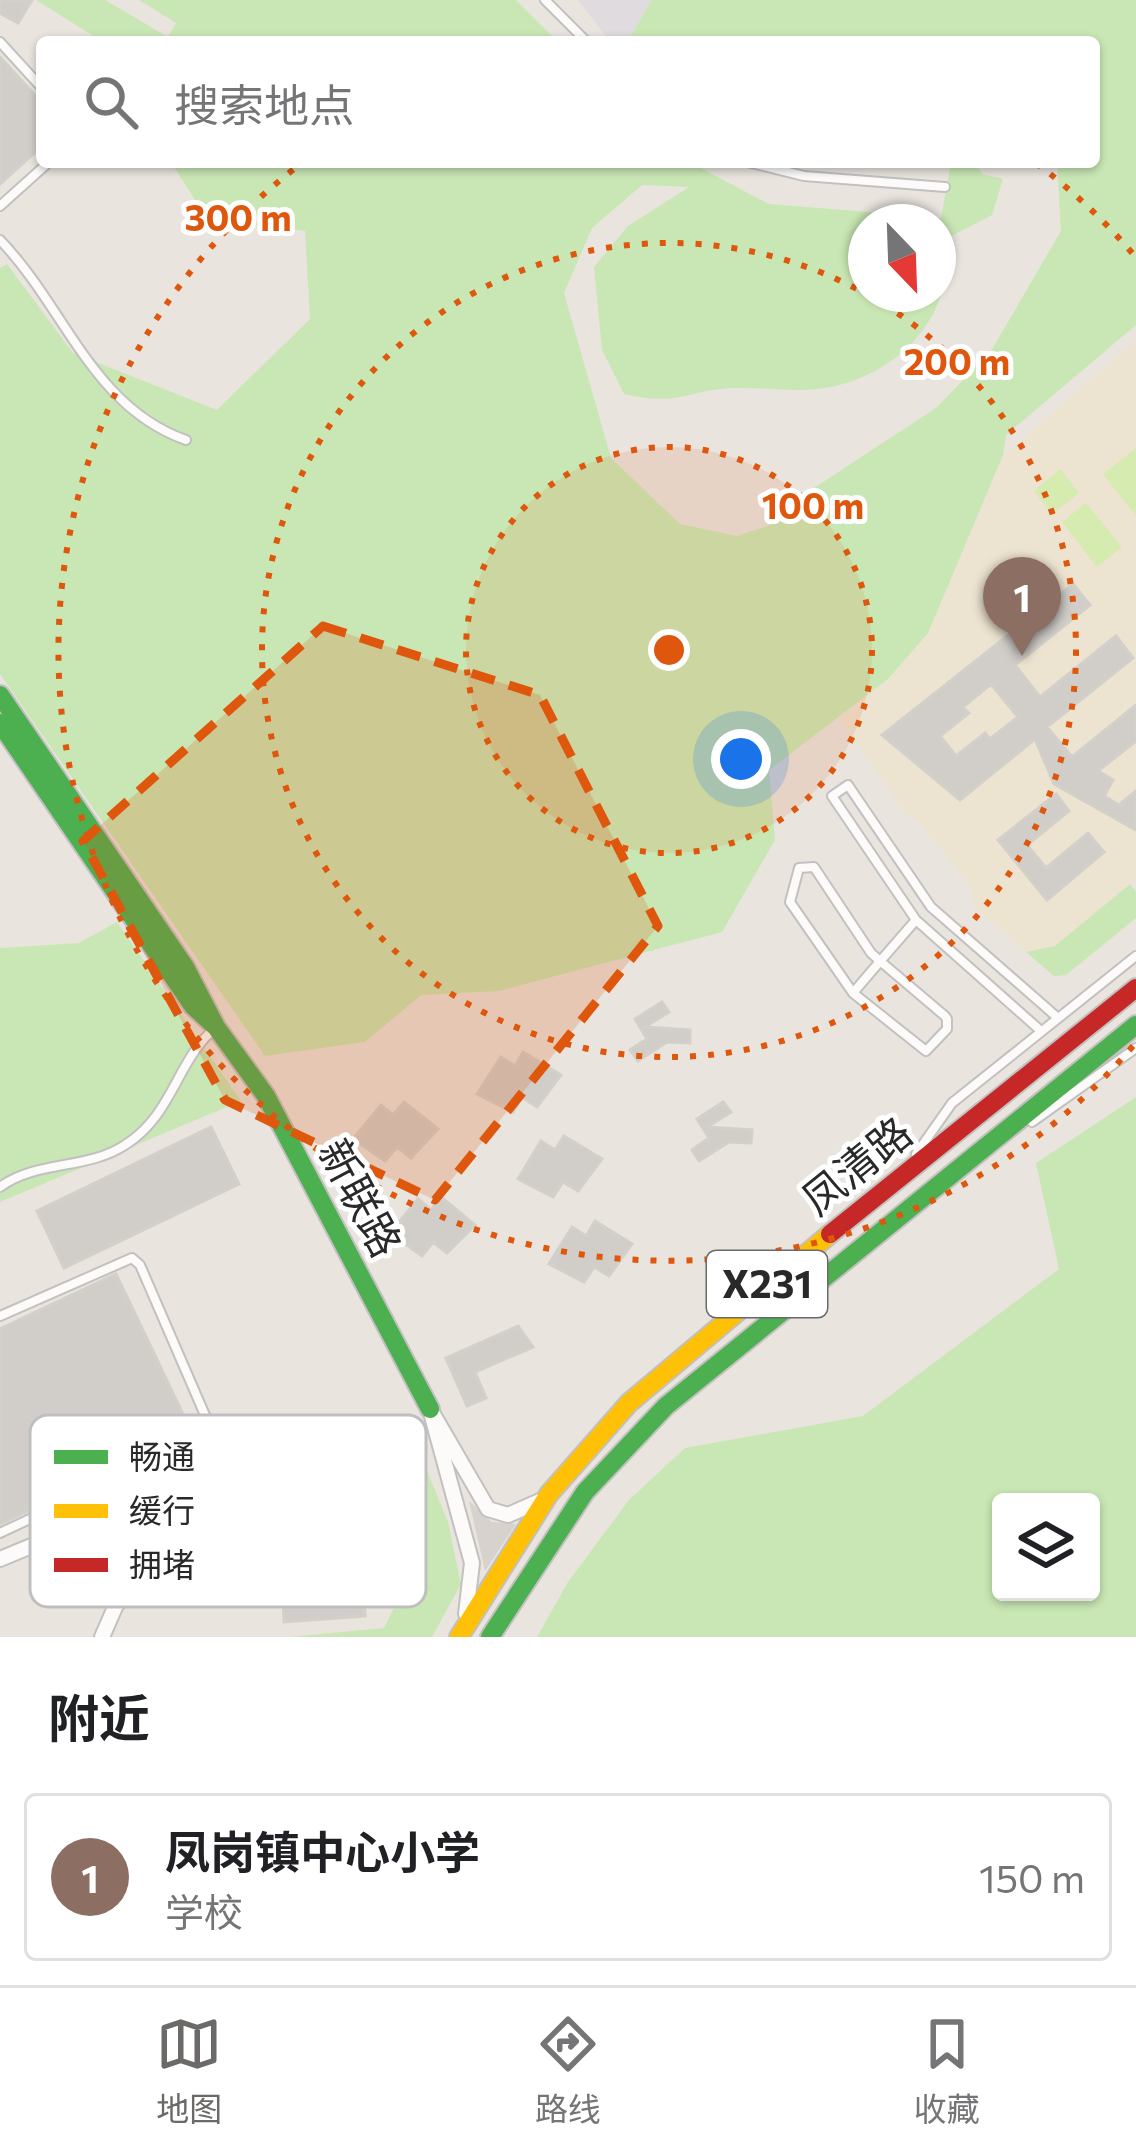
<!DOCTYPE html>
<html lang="zh">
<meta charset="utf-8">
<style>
:root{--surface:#fff;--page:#f2f2f2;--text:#202124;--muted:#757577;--line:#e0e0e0;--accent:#6c6a68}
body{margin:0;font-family:Commissioner,"Noto Sans SC",sans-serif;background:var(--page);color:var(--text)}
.controls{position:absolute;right:36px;bottom:36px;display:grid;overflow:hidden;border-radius:12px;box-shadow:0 3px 9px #0004}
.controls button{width:108px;height:108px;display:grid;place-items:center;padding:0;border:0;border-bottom:3px solid var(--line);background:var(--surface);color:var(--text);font:60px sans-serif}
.compass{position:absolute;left:848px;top:204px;width:108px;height:108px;border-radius:50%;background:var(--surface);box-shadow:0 3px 9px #0004;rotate:157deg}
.you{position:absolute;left:741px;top:759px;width:42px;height:42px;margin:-30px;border:9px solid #fff;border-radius:50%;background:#1a73e8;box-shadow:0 0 0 18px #1a73e833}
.badge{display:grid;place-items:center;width:78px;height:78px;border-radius:50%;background:var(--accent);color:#fff;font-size:39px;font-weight:700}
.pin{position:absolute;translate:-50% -99px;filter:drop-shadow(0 3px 6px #0008)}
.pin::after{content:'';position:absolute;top:63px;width:42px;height:36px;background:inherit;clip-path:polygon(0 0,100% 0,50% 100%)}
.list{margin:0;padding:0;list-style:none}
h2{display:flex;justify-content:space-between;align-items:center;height:156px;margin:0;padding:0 48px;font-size:51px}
h2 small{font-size:39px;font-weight:400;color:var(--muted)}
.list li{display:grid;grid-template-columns:78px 1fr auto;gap:36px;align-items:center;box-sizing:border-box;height:168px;margin:0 24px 24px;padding:0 24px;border:3px solid var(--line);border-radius:12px}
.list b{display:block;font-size:45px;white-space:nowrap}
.list p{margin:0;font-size:39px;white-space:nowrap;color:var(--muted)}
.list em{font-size:39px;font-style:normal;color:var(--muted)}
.icon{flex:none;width:66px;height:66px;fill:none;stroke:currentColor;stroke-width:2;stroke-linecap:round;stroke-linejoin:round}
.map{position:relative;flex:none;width:1136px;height:1637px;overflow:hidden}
.search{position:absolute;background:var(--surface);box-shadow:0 3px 9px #0004;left:36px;right:36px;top:36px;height:132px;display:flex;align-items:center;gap:30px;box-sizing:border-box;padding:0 42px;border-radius:12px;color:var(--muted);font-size:45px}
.sheet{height:348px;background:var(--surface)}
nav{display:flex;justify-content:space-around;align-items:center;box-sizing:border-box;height:168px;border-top:3px solid var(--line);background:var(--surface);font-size:33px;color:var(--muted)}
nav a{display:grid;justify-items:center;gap:6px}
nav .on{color:var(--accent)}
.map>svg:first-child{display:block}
.industrial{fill:#dfdbde}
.education{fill:#ede3d1}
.green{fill:#c9e7b4;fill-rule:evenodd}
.pitch{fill:#d6ebb0}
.plaza{fill:#d7d2cd}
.building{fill:#d1ceca;stroke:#d3d0ca;stroke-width:3;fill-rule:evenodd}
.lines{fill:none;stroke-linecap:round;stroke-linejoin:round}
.lane-casing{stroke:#c2c0c0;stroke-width:12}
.street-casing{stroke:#c2c0c0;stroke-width:18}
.fast-casing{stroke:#c2c0c0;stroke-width:22}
.slow-casing{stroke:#c2c0c0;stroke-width:22}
.jam-casing{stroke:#c2c0c0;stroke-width:22}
.lane{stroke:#fcfbfa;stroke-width:8}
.street{stroke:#fcfbfa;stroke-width:14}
.fast{stroke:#4caf50;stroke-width:18}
.slow{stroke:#ffc107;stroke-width:18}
.jam{stroke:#c62828;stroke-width:18}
.marked{fill:#de570d;fill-opacity:0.2;stroke:#de570d;stroke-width:9;stroke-dasharray:24 15;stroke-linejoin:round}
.ring{fill:none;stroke:#de570d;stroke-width:6;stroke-dasharray:6 12}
.labels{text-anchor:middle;stroke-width:10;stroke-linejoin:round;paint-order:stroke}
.shield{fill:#fff;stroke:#696969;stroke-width:3}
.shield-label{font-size:39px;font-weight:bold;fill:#292929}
.street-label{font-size:42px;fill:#292929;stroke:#fff}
.key{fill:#fff;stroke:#bfbfbf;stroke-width:3}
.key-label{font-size:33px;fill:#292929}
.centre{fill:#de570d;stroke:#fff;stroke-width:6}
.ring-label{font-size:36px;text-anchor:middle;font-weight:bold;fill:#de570d;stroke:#fff;stroke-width:10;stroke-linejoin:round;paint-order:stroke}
</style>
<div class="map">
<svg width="1136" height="1637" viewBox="0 0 1136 1637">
<rect width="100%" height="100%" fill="#e9e4de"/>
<path class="industrial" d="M578,0H652L627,42H611Z"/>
<path class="education" d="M1136,341V879L1055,946L1026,952L974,907L971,887L918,821L907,816L839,718L888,679L928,633L1003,455Z"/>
<path class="green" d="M36,0H105L168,37L176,23L139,0H516L558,42H103Z
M652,0H1136V325L1006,435L1003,455L928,633L888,679L769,770L775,840L722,932L499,991L421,995L365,1042L265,1056L0,674V268L7,264L73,353L217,410L310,319L305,231L207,219L171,162H689L769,204L941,218L951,162H975L982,174L1003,179L992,215L948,238C954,311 907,368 836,386C802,394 768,387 734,388C686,390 680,407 624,394L602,350L594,267L628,226L689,187L642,185L592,228L564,293L611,458L680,524L737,536L773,524L811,490L936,408L991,351L1061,231L1057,162H1094V42H627ZM866,222H938V294H866Z
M1130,884L1136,892V918L1066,975L1054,976L1026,952L1055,946Z
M117,922L241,1101L0,1202V948L79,943Z
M1136,1097V1637H537L568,1582L629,1500L685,1448L863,1416L1059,1269L1036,1163ZM1001,1502H1091V1592H1001Z
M421,1456L448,1522L461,1584L432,1637H290L384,1628L416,1563L410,1458Z"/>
<path class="pitch" d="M1136,448V516L1103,474Z
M1060,469L1079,493L1052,514L1034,491Z
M1086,503L1122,547L1097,567L1062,522Z"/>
<path class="plaza" d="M469,1501L492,1522L516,1524L485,1571Z"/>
<path class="building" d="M0,0H32L18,23L0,13Z
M0,57L42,103V146L0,184Z
M1073,584L1090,605L1015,665L1040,697L1116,636L1133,658L1047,727L1072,757L1136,705V741L1098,771L1113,780L1104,796L1119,805L1136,791V830L1054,784L1035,739L960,800L882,735ZM991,684L1018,717L990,739L985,733L956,756L940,736L969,713L963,707Z
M1056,794L1069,811L1027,845L1046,868L1088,833L1104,852L1047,900L998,840Z
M662,1002L669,1012L645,1027L690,1030V1043L667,1042L638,1061L630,1050L647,1039L635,1019Z
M523,1052L561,1075L537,1107L522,1097L513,1112L477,1094L501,1057L515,1066Z
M404,1102L438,1129L411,1158L397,1147L385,1161L353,1139L381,1105L393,1115Z
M723,1102L731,1112L707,1127L752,1130L751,1143L729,1142L699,1161L692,1150L709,1138L697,1119Z
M211,1127L239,1184L64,1268L37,1211Z
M564,1136L602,1159L578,1191L563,1182L553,1197L518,1179L541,1141L555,1150Z
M441,1197L475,1225L447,1253L433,1242L422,1256L390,1233L418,1199L431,1210Z
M595,1221L632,1244L609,1276L594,1267L584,1282L549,1264L572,1227L586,1236Z
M116,1274L192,1433L0,1524V1329Z
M518,1326L533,1347L475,1372L486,1398L467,1406L446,1358Z
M363,1569L365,1616L284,1622L282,1574Z"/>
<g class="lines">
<defs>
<path id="lane" d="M545,0L587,42
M0,42L42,88
M747,162L804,176L945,187
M0,206L49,162
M0,240C65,307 92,407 186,440
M853,993L790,902L799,868L814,867L871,953L880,961L945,1016L947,1019V1029L926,1051L853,993C874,968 895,944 916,920
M1041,1031L916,920L832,796L848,785L931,907L1058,1018
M1032,1122L1136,1048
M916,1154L952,1103L1136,956
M0,1187C37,1160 87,1170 125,1145C173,1115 176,1061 216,1027
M0,1316L132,1258L140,1265L211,1429L202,1438L0,1533"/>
<path id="street" d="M0,1559L277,1444
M466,1614L472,1563L430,1409L488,1509L508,1515L540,1501
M102,1637L116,1605L158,1564L128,1532L118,1510"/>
<path id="fast" d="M0,695L185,967L216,1027L193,1006L0,723
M216,1027L266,1096L430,1409
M490,1637L585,1492L666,1406L1136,1025"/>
<path id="slow" d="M459,1637L549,1494L629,1403L830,1234"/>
<path id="jam" d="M830,1234L1136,988"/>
</defs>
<use href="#lane" class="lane-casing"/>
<use href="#street" class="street-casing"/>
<use href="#fast" class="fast-casing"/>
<use href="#slow" class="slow-casing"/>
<use href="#jam" class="jam-casing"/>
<use href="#lane" class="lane"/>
<use href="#street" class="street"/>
<use href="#fast" class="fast"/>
<use href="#slow" class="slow"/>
<use href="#jam" class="jam"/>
</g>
<path class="marked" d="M323,626L540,695L658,926L435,1200L225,1100L83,841Z"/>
<circle cx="669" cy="650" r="203" fill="#de570d" fill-opacity=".12"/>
<g class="ring">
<circle cx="669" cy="650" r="203"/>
<circle cx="669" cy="650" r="407"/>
<path d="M1133 1046A610 610 0 1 1 302 163M621 42A610 610 0 0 1 717 42M1036 163A610 610 0 0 1 1133 254"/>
</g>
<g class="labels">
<rect class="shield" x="707" y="1251" width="120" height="66" rx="9"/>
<g class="shield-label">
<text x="767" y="1298">X231</text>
</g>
<g class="street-label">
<text transform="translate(857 1166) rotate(-39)" y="15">凤清路</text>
<text transform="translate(360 1198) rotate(62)" y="15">新联路</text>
</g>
</g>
<rect x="30" y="1415" width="396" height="192" rx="18" class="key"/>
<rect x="54" y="1450" width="54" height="14" fill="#4caf50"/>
<rect x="54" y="1504" width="54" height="14" fill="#ffc107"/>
<rect x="54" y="1558" width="54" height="14" fill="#c62828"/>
<g class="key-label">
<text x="129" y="1469">畅通</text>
<text x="129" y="1523">缓行</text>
<text x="129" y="1577">拥堵</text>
</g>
<circle cx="669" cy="650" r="18" class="centre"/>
<g class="ring-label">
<text x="238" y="231">300 m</text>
<text x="957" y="375">200 m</text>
<text x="813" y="519">100 m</text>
</g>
</svg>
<div class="controls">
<button><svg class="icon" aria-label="layers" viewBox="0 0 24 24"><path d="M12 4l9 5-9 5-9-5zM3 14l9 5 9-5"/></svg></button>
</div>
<svg class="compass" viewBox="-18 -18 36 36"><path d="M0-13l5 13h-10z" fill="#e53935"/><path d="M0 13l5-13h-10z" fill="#757577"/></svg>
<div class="you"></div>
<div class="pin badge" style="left:1022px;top:656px;background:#8d6e63">1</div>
<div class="search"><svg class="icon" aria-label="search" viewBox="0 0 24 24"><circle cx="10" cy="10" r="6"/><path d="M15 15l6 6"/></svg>搜索地点</div>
</div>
<section class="sheet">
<h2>附近<small></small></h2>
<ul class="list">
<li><span class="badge" style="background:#8d6e63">1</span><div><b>凤岗镇中心小学</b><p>学校</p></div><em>150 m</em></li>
</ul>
</section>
<nav>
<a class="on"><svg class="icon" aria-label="map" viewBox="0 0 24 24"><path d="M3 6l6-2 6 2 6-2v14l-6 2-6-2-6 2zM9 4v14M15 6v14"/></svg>地图</a>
<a><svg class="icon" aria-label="directions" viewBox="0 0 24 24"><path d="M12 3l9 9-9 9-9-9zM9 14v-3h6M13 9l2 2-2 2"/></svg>路线</a>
<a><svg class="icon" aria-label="saved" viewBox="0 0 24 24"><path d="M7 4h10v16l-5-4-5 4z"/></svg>收藏</a>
</nav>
